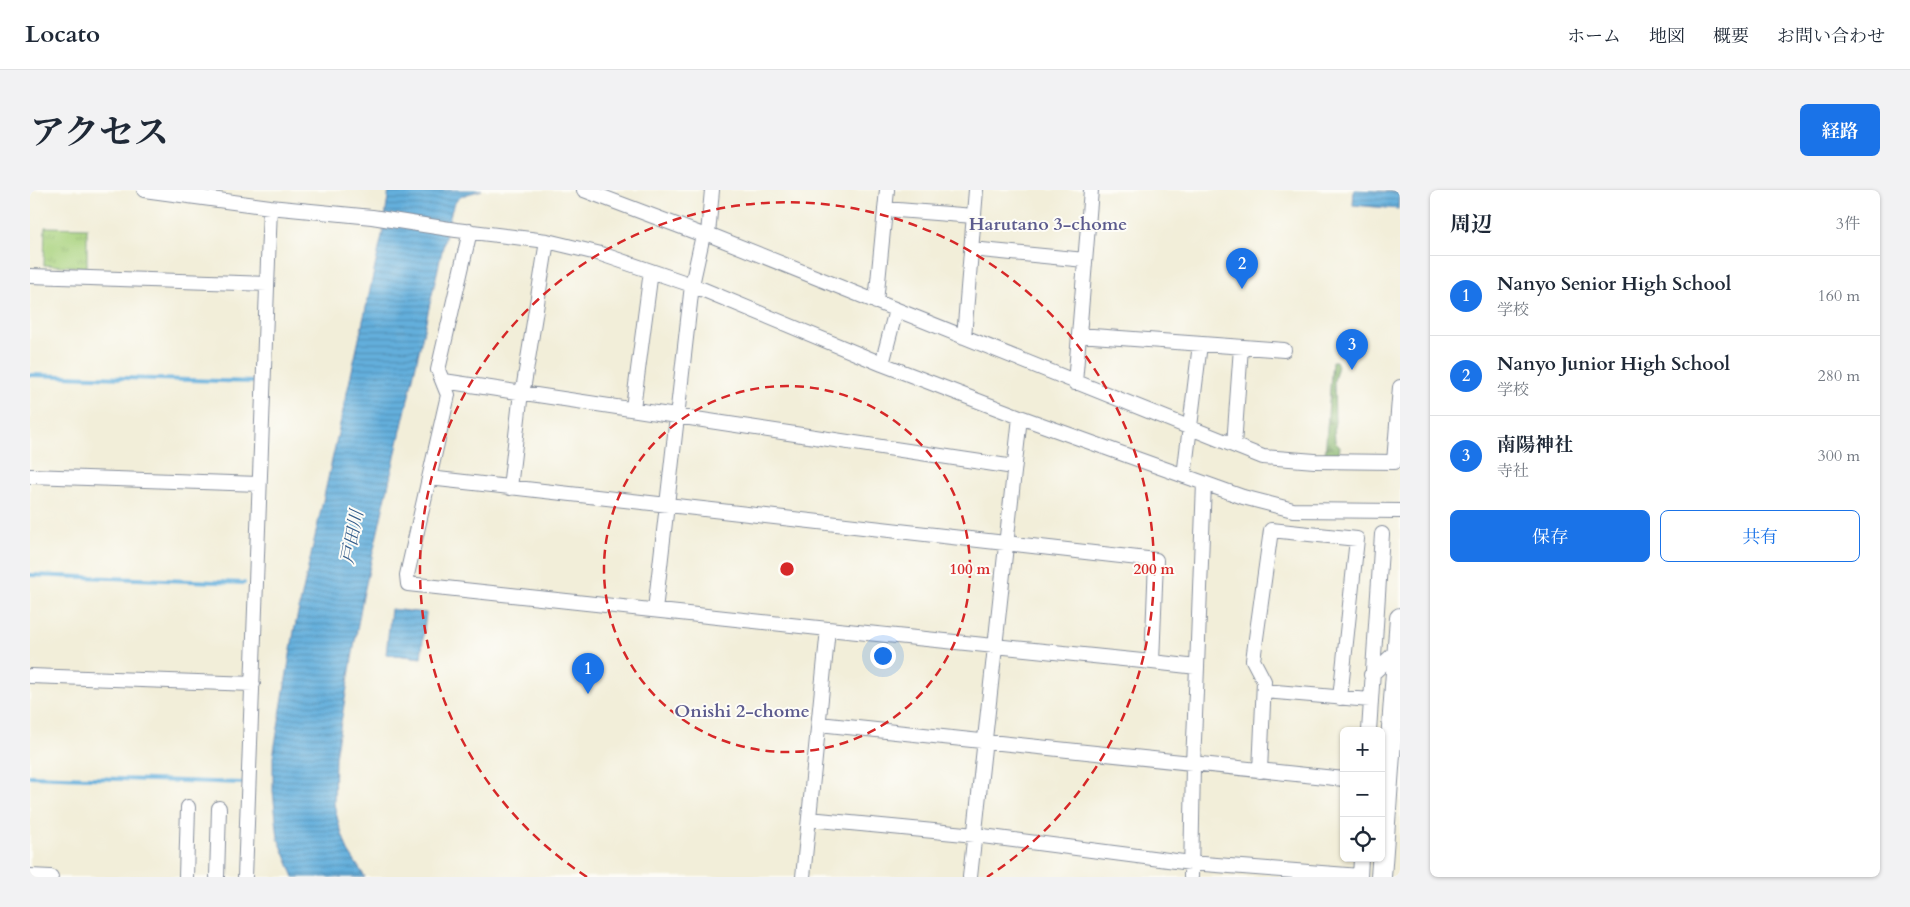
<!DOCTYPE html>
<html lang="ja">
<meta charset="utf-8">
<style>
:root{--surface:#fff;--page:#f2f2f3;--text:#1f2937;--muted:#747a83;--line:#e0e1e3;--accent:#1a73e8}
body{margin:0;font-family:Cardo,"Noto Serif JP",serif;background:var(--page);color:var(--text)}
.controls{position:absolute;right:15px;bottom:15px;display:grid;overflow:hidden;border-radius:8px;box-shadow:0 1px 4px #0004}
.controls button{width:45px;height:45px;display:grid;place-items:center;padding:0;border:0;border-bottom:1px solid var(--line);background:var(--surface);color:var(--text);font:25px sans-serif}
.you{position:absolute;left:852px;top:465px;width:18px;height:18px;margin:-12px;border:4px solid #fff;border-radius:50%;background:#1a73e8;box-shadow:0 0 0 8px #1a73e833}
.badge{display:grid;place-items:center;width:32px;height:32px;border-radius:50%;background:var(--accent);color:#fff;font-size:16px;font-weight:700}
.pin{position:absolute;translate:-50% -41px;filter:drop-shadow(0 1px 2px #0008)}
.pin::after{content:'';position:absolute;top:26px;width:18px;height:15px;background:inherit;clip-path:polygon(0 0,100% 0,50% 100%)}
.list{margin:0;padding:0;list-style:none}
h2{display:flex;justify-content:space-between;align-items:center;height:65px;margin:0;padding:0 20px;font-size:21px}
h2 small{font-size:16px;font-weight:400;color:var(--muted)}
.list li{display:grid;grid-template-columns:32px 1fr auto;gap:15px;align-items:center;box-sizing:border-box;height:80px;padding:0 20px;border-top:1px solid var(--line)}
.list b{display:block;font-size:19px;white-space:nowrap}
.list p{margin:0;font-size:16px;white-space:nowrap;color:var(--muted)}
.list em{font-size:16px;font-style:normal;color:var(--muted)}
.actions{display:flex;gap:10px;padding:15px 20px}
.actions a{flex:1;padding:11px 0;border:1px solid var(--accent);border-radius:8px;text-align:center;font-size:18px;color:var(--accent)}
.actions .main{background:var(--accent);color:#fff}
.icon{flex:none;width:28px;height:28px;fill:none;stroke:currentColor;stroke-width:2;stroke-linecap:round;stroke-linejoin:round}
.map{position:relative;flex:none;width:1370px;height:687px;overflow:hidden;border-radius:8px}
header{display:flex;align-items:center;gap:30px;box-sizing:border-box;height:70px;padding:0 25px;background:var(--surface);border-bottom:1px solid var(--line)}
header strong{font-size:24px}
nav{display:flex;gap:28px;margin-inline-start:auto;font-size:18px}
.intro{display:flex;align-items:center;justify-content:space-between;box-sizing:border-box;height:120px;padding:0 30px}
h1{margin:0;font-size:35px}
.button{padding:12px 22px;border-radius:8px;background:var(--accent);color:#fff;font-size:18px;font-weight:700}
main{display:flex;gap:30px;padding:0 30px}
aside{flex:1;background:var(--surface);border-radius:8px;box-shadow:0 1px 4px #0004}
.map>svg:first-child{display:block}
.grass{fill:url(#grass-tufts);stroke:#62806e}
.forest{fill:url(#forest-firs);stroke:#507265}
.water{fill:url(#water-rules);stroke:#3f6f9d}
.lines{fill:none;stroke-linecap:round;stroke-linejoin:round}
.stream{stroke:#63afdc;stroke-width:4}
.minor-casing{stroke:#868e9c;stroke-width:16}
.highway-casing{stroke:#868e9c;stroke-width:22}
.minor{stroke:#fff;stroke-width:14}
.highway{stroke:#fff;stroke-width:20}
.ring{fill:none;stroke:#d62828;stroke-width:2.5;stroke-dasharray:9 6}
.labels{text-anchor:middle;stroke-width:4;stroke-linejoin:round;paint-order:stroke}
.neighbourhood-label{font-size:18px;font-weight:bold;fill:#5c5b8e;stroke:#fdfcf7}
.water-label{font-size:18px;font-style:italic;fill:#345c8a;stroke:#fdfcf7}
.centre{fill:#d62828;stroke:#fdfcf7;stroke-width:2.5}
.ring-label{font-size:15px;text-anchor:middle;font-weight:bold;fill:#d62828;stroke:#fdfcf7;stroke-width:4;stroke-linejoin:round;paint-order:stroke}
</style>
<header>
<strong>Locato</strong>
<nav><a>ホーム</a><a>地図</a><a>概要</a><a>お問い合わせ</a></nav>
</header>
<div class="intro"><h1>アクセス</h1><a class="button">経路</a></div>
<main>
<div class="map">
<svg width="1370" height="687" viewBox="0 0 1370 687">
<defs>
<pattern id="grass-tufts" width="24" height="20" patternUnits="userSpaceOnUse" patternTransform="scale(1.25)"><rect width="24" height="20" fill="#a8d27d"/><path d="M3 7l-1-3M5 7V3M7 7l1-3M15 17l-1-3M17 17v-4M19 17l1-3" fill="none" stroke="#90b56e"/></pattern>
<pattern id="forest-firs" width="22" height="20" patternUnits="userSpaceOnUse" patternTransform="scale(1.25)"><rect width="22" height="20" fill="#86b46c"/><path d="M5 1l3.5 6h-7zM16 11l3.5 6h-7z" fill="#6d935c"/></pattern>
<pattern id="water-rules" width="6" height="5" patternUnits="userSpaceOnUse" patternTransform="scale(1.25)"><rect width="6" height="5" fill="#63afdc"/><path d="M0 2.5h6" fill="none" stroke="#518fb6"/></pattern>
</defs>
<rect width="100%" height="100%" fill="#fdfcf7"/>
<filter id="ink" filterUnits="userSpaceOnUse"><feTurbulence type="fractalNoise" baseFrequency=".02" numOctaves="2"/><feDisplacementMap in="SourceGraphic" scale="10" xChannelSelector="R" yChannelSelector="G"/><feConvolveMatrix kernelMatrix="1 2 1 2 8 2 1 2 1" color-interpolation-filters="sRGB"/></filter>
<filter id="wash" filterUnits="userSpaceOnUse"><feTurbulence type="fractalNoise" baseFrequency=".0096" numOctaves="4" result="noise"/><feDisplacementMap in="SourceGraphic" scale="20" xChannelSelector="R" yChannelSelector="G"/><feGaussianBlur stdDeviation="1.12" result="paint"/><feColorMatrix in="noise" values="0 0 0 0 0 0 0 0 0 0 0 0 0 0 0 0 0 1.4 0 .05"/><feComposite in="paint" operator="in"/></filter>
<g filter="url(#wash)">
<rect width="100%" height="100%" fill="#f2eed9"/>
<path class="grass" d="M15,37L57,38V77L14,75Z"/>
<path class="forest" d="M1302,171H1306L1308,176L1304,191L1305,232L1304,237L1305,251L1310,256L1309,265H1295Z"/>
<path class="water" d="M359,0H452C432,6 426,4 420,26L332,411L305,567L304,614L309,635L318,661L335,687H264L248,648L243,601V567L264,441L353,41Z
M1324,0L1369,2L1368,19L1323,15Z
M361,419L396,423L391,468L356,464Z"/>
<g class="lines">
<path class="stream" d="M0,185L223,192
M0,385L214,393
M0,586L213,593"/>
</g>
</g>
<g filter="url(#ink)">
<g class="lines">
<defs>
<path id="minor" d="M114,0L240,17L342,27L426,40L517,51L571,64L662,95L852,174L990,227L1213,307L1263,320L1370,321
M554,0L673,45
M855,19L944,26
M440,41L408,180L418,205L377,385L378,394L798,439L773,687
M678,44L682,0
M941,59L1055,70
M0,86L237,94
M846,112L857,0
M1049,145L1254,160
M934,147L946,0
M852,174L866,120
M414,191L984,277
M1045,193L1061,0
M603,218L621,81
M1204,255L1211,157
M0,286L229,294
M1154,286L1170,154
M399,288L1126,370L1122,472L1167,477L1163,574L1161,687
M480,298L491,202L494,194L517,51
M625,420L662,95L673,45L678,44L1233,267L1285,271L1364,272L1370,197
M798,439L1122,472
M1167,477L1174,293
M1341,485L1367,461
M0,486L223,494
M1234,501L1340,510
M789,534L1314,589
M1339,541L1352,344
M1230,581L1234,491L1223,470L1241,340L1327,349L1310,508
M779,629L945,645L1161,673L1330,686
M0,686L21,687
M156,687L158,617
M187,687L189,618
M215,687L240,17
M940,687L990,227
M1330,687L1331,668"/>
<path id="highway" d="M1351,687L1370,428"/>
</defs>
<use href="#minor" class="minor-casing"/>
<use href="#highway" class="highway-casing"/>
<use href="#minor" class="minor"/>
<use href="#highway" class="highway"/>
</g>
</g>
<g class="ring">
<circle cx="757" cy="379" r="183"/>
<path d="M557 687A367 367 0 1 1 957 687"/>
</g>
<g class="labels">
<g class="neighbourhood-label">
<text x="1018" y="40">Harutano 3-chome</text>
<text x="712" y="527">Onishi 2-chome</text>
</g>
<g class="water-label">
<text transform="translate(322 347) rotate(-79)" y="6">戸田川</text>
</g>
</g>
<circle cx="757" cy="379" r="8" class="centre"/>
<g class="ring-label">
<text x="940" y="384">100 m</text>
<text x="1124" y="384">200 m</text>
</g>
</svg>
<div class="controls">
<button>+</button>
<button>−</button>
<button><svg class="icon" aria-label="locate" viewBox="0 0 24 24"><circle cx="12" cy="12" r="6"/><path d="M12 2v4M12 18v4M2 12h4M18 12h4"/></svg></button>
</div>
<div class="you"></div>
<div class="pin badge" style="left:558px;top:504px">1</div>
<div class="pin badge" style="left:1212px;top:99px">2</div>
<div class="pin badge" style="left:1322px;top:180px">3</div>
</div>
<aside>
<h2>周辺<small>3件</small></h2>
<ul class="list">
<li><span class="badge">1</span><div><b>Nanyo Senior High School</b><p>学校</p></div><em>160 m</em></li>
<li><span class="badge">2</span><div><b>Nanyo Junior High School</b><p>学校</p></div><em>280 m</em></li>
<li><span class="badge">3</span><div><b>南陽神社</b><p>寺社</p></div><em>300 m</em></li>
</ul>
<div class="actions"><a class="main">保存</a><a>共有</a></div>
</aside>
</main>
